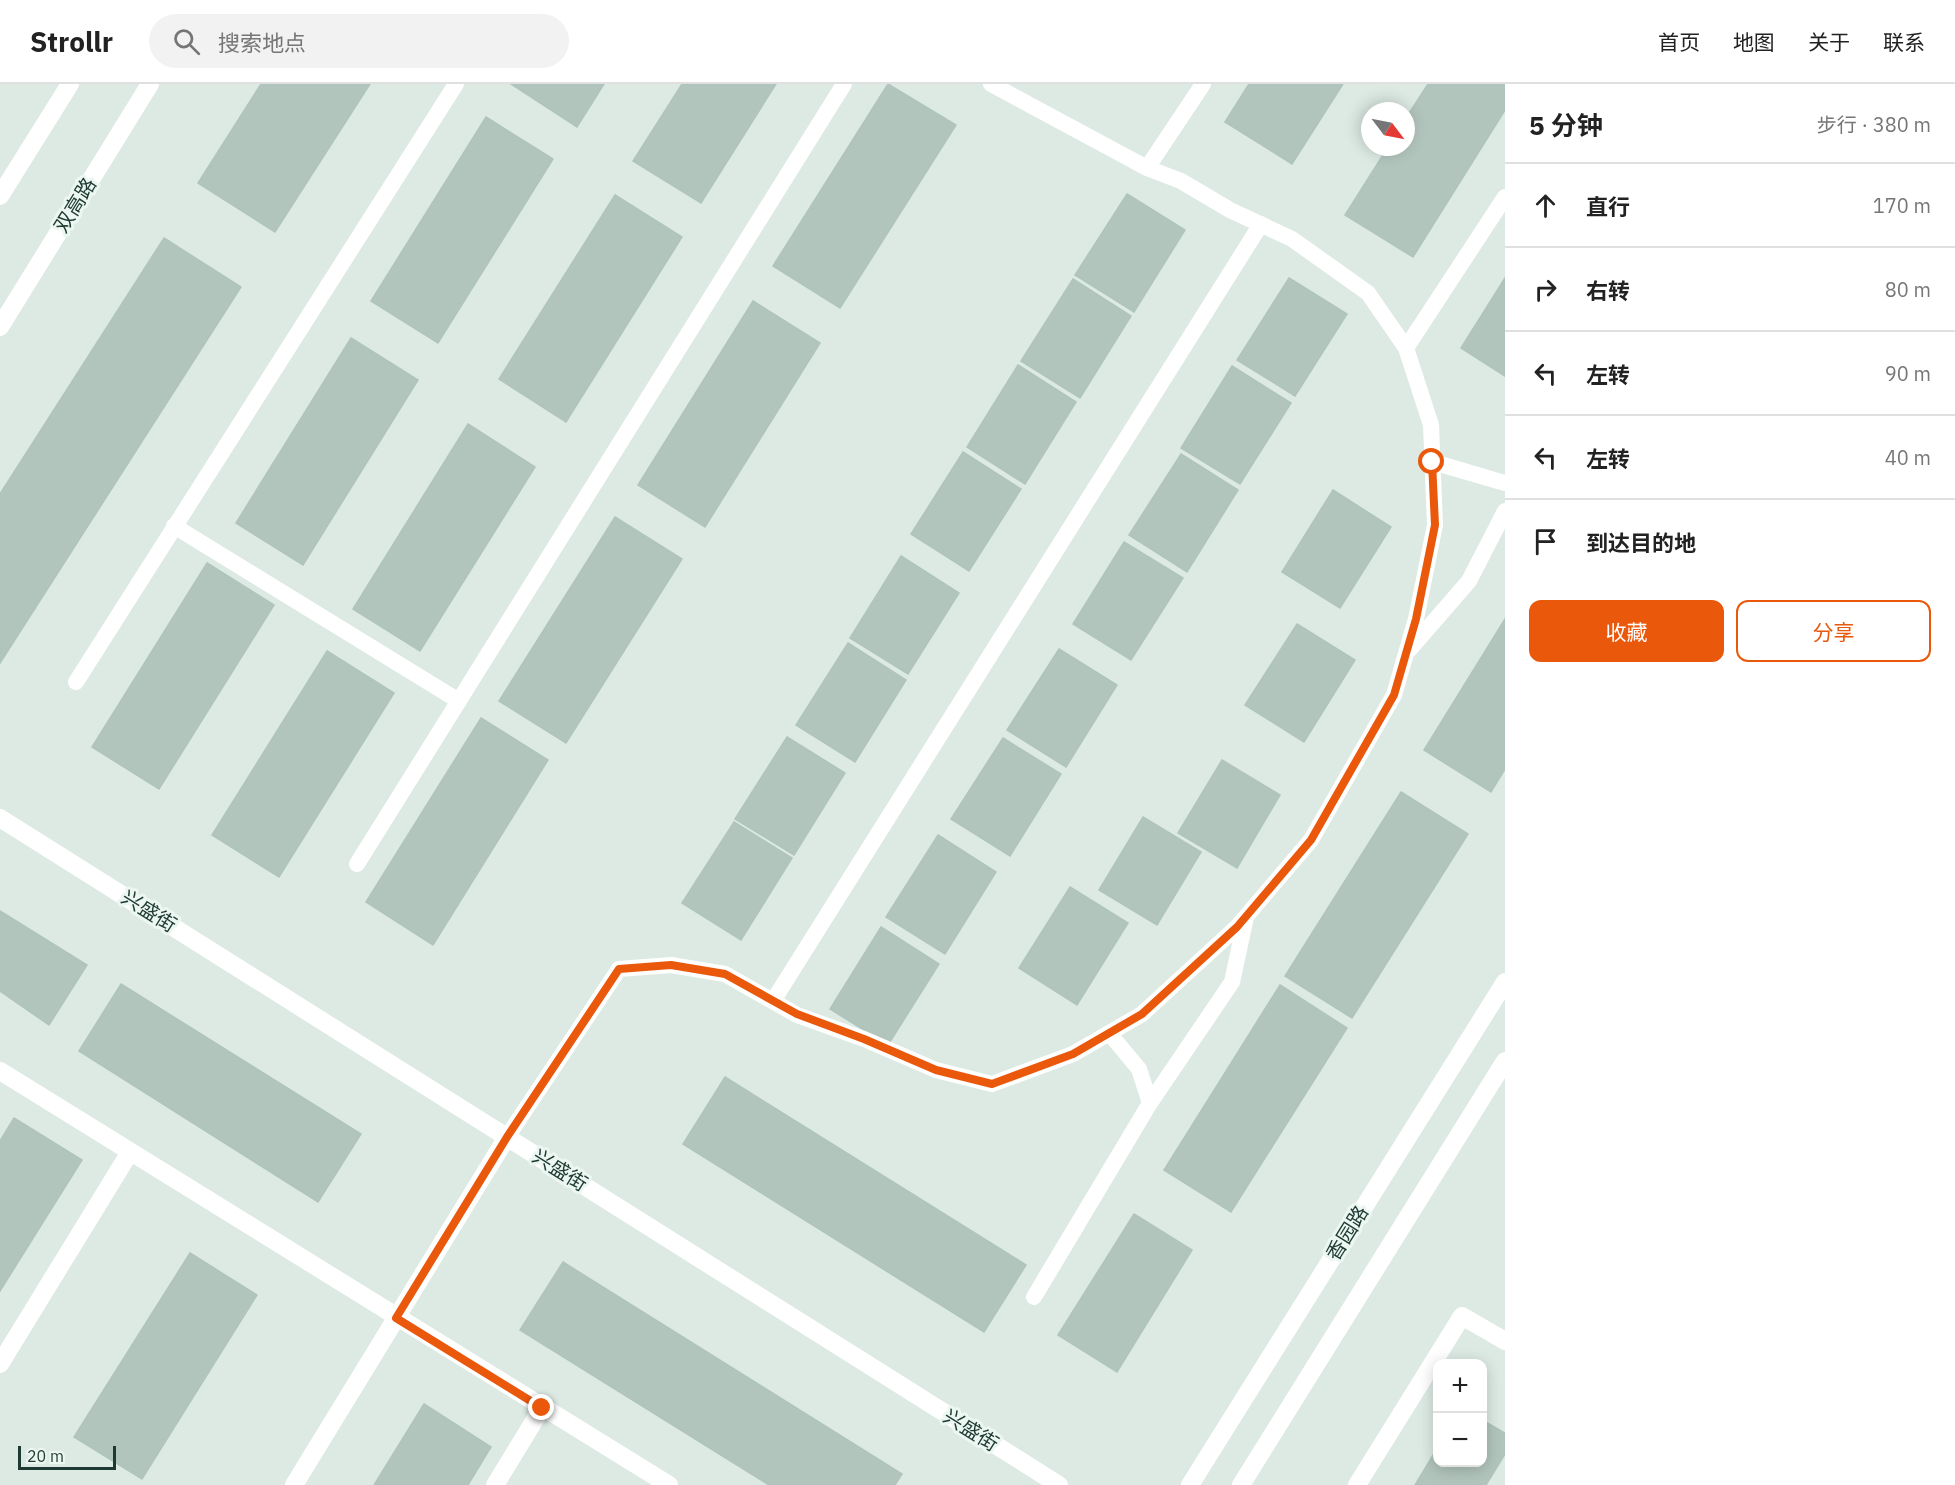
<!DOCTYPE html>
<html lang="zh">
<meta charset="utf-8">
<style>
:root{--surface:#fff;--page:#f2f2f2;--text:#222;--muted:#767676;--line:#e0e0e0;--accent:#ea580c}
body{margin:0;font-family:"IBM Plex Sans","Noto Sans SC",sans-serif;background:var(--page);color:var(--text)}
.controls{position:absolute;right:18px;bottom:18px;display:grid;overflow:hidden;border-radius:12px;box-shadow:0 3px 15px #0003}
.controls button{width:54px;height:54px;display:grid;place-items:center;padding:0;border:0;border-bottom:2px solid var(--line);background:var(--surface);color:var(--text);font:30px sans-serif}
.compass{position:absolute;left:1361px;top:18px;width:54px;height:54px;border-radius:50%;background:var(--surface);box-shadow:0 3px 15px #0003;rotate:122deg}
.scale{position:absolute;left:18px;bottom:15px;width:98px;box-sizing:border-box;padding-left:6px;border:3px solid #1e3a33;border-top:0;font-size:16px;line-height:21px;white-space:nowrap;color:#1e3a33;-webkit-text-stroke:4px #edf7f2;paint-order:stroke}
.stop{position:absolute;width:18px;height:18px;margin:-14px;border:4px solid #ea580c;border-radius:50%;background:#fff}
.stop.end{background:#ea580c;border-color:#fff;box-shadow:0 2px 6px #0008}
.list{margin:0;padding:0;list-style:none}
h2{display:flex;justify-content:space-between;align-items:center;height:78px;margin:0;padding:0 24px;font-size:26px}
h2 small{font-size:20px;font-weight:400;color:var(--muted)}
.list li{display:grid;grid-template-columns:39px 1fr auto;gap:18px;align-items:center;box-sizing:border-box;height:84px;padding:0 24px;border-top:2px solid var(--line)}
.list b{display:block;font-size:22px;white-space:nowrap}
.list em{font-size:20px;font-style:normal;color:var(--muted)}
.actions{display:flex;gap:12px;padding:18px 24px}
.actions a{flex:1;padding:14px 0;border:2px solid var(--accent);border-radius:12px;text-align:center;font-size:21px;color:var(--accent)}
.actions .main{background:var(--accent);color:#fff}
.icon{flex:none;width:33px;height:33px;fill:none;stroke:currentColor;stroke-width:2;stroke-linecap:round;stroke-linejoin:round}
.map{position:relative;flex:none;width:1505px;height:1401px;overflow:hidden}
header{display:flex;align-items:center;gap:36px;box-sizing:border-box;height:84px;padding:0 30px;background:var(--surface);border-bottom:2px solid var(--line)}
header strong{font-size:28px}
nav{display:flex;gap:33px;margin-inline-start:auto;font-size:21px}
.search{width:420px;height:54px;background:var(--page);display:flex;align-items:center;gap:15px;box-sizing:border-box;padding:0 21px;border-radius:33px;color:var(--muted);font-size:22px}
main{display:flex}
aside{flex:1;background:var(--surface)}
.map>svg:first-child{display:block}
.building{fill:#b2c5bd;stroke:#afc4bc;stroke-width:1.5}
.lines{fill:none;stroke-linecap:round;stroke-linejoin:round}
.service{stroke:#fff;stroke-width:16}
.minor{stroke:#fff;stroke-width:18}
.tertiary{stroke:#fff;stroke-width:18}
.route{stroke:#ea580c;stroke-width:8}
.labels{text-anchor:middle;stroke-width:6;stroke-linejoin:round;paint-order:stroke}
.street-label{font-size:20px;fill:#1e3a33;stroke:#edf7f2}
</style>
<header>
<strong>Strollr</strong>
<div class="search"><svg class="icon" aria-label="search" viewBox="0 0 24 24"><circle cx="10" cy="10" r="6"/><path d="M15 15l6 6"/></svg>搜索地点</div>
<nav><a>首页</a><a>地图</a><a>关于</a><a>联系</a></nav>
</header>
<main>
<div class="map">
<svg width="1505" height="1401" viewBox="0 0 1505 1401">
<rect width="100%" height="100%" fill="#ddeae4"/>
<path class="building" d="M261,0H370L275,148L198,99Z
M511,0H604L577,43Z
M682,0H776L701,119L633,77Z
M888,0L956,41L840,224L773,182Z
M1249,0H1343L1292,80L1225,38Z
M1428,0H1505V26L1413,173L1345,131L1388,63H1406V34Z
M486,33L553,75L438,259L371,217Z
M1127,110L1185,146L1134,228L1075,191Z
M615,111L682,153L566,338L499,295Z
M164,154L241,203L0,579V410Z
M1289,194L1347,230L1295,312L1237,276Z
M1505,194V292L1461,264Z
M1073,195L1131,232L1080,314L1021,277Z
M753,217L820,259L705,443L638,401Z
M351,254L418,296L303,481L236,439Z
M1018,281L1076,318L1025,400L967,363Z
M1232,282L1291,319L1240,400L1181,364Z
M468,340L535,383L420,567L353,525Z
M963,368L1021,405L969,487L911,450Z
M1181,370L1238,406L1187,488L1129,451Z
M1333,406L1391,443L1340,524L1282,488Z
M615,433L682,475L566,659L499,617Z
M1124,458L1183,494L1131,576L1073,540Z
M901,472L959,509L908,590L850,554Z
M207,479L274,521L159,705L92,663Z
M1505,535V685L1491,708L1424,666Z
M1297,540L1355,576L1304,658L1245,621Z
M848,559L906,596L855,678L796,641Z
M1059,565L1117,601L1066,683L1007,646Z
M327,567L394,609L279,793L212,751Z
M481,634L548,676L433,861L366,818Z
M787,653L845,689L794,771L735,735Z
M1003,654L1061,690L1010,772L951,735Z
M1222,676L1280,711L1237,784L1178,749Z
M1401,708L1468,750L1352,934L1285,892Z
M1143,733L1201,768L1157,841L1099,806Z
M734,738L792,774L741,856L682,819Z
M938,751L996,788L945,870L886,833Z
M1070,803L1128,839L1077,921L1019,884Z
M0,827L87,881L49,941L0,907Z
M881,843L939,880L888,961L830,925Z
M121,900L361,1050L318,1118L79,967Z
M1280,901L1347,944L1231,1128L1164,1086Z
M725,993L1026,1181L984,1248L683,1060Z
M14,1034L82,1076L0,1207V1057Z
M1134,1130L1192,1166L1117,1288L1058,1251Z
M190,1169L257,1211L142,1395L74,1353Z
M563,1178L902,1390L895,1401H769L520,1246Z
M424,1320L491,1363L468,1401H374Z
M1482,1336L1505,1349V1370L1486,1401H1415L1438,1363V1378H1482Z"/>
<g class="lines">
<path class="service" d="M1147,84L1203,0
M1406,264L1505,113
M1433,378L1505,399
M174,442L459,617
M1410,565L1469,497L1505,427
M76,598L456,0
M357,780L844,0
M773,917L1261,140
M1150,1019L1232,898L1246,833
M507,1053L619,885L671,881L725,890L797,931L864,955L936,986L992,1000L1073,970L1142,930L1237,843L1311,756L1394,611L1416,535L1435,441L1431,341L1406,264L1368,209L1292,155L1230,126L1181,97L1147,84L991,0
M1034,1213L1150,1019L1139,985L1109,949"/>
<path class="minor" d="M0,987L669,1401
M0,1280L130,1068
M294,1401L507,1053
M495,1401L542,1324
M1357,1401L1462,1232L1505,1257"/>
<path class="tertiary" d="M0,112L70,0
M0,243L150,0
M0,734L1059,1401
M1190,1401L1505,898
M1241,1401L1505,977"/>
</g>
<g class="lines">
<path class="route" d="M542,1324L396,1234L507,1053L619,885L671,881L725,890L797,930L864,955L936,986L992,1000L1073,970L1142,930L1237,843L1311,756L1394,611L1416,535L1435,441L1432,378"/>
</g>
<g class="labels">
<g class="street-label">
<text transform="translate(75 121) rotate(-58)" y="7">双高路</text>
<text transform="translate(149 827) rotate(32)" y="7">兴盛街</text>
<text transform="translate(560 1086) rotate(32)" y="7">兴盛街</text>
<text transform="translate(1347 1149) rotate(-58)" y="7">香园路</text>
<text transform="translate(971 1346) rotate(32)" y="7">兴盛街</text>
</g>
</g>
</svg>
<div class="controls">
<button>+</button>
<button>−</button>
</div>
<svg class="compass" viewBox="-18 -18 36 36"><path d="M0-13l5 13h-10z" fill="#e53935"/><path d="M0 13l5-13h-10z" fill="#767676"/></svg>
<div class="scale">20 m</div>
<div class="stop" style="left:1432px;top:378px"></div>
<div class="stop end" style="left:542px;top:1324px"></div>
</div>
<aside>
<h2>5 分钟<small>步行 · 380 m</small></h2>
<ul class="list">
<li><svg class="icon" aria-label="ahead" viewBox="0 0 24 24"><path d="M12 20V5M6 11l6-6 6 6"/></svg><div><b>直行</b></div><em>170 m</em></li>
<li><svg class="icon" aria-label="right" viewBox="0 0 24 24"><path d="M7 20v-9h11M14 6l5 5-5 5"/></svg><div><b>右转</b></div><em>80 m</em></li>
<li><svg class="icon" aria-label="left" viewBox="0 0 24 24"><path d="M17 20v-9H6M10 6l-5 5 5 5"/></svg><div><b>左转</b></div><em>90 m</em></li>
<li><svg class="icon" aria-label="left" viewBox="0 0 24 24"><path d="M17 20v-9H6M10 6l-5 5 5 5"/></svg><div><b>左转</b></div><em>40 m</em></li>
<li><svg class="icon" aria-label="arrive" viewBox="0 0 24 24"><path d="M6 21V4h12l-3 4 3 4H6"/></svg><div><b>到达目的地</b></div></li>
</ul>
<div class="actions"><a class="main">收藏</a><a>分享</a></div>
</aside>
</main>
